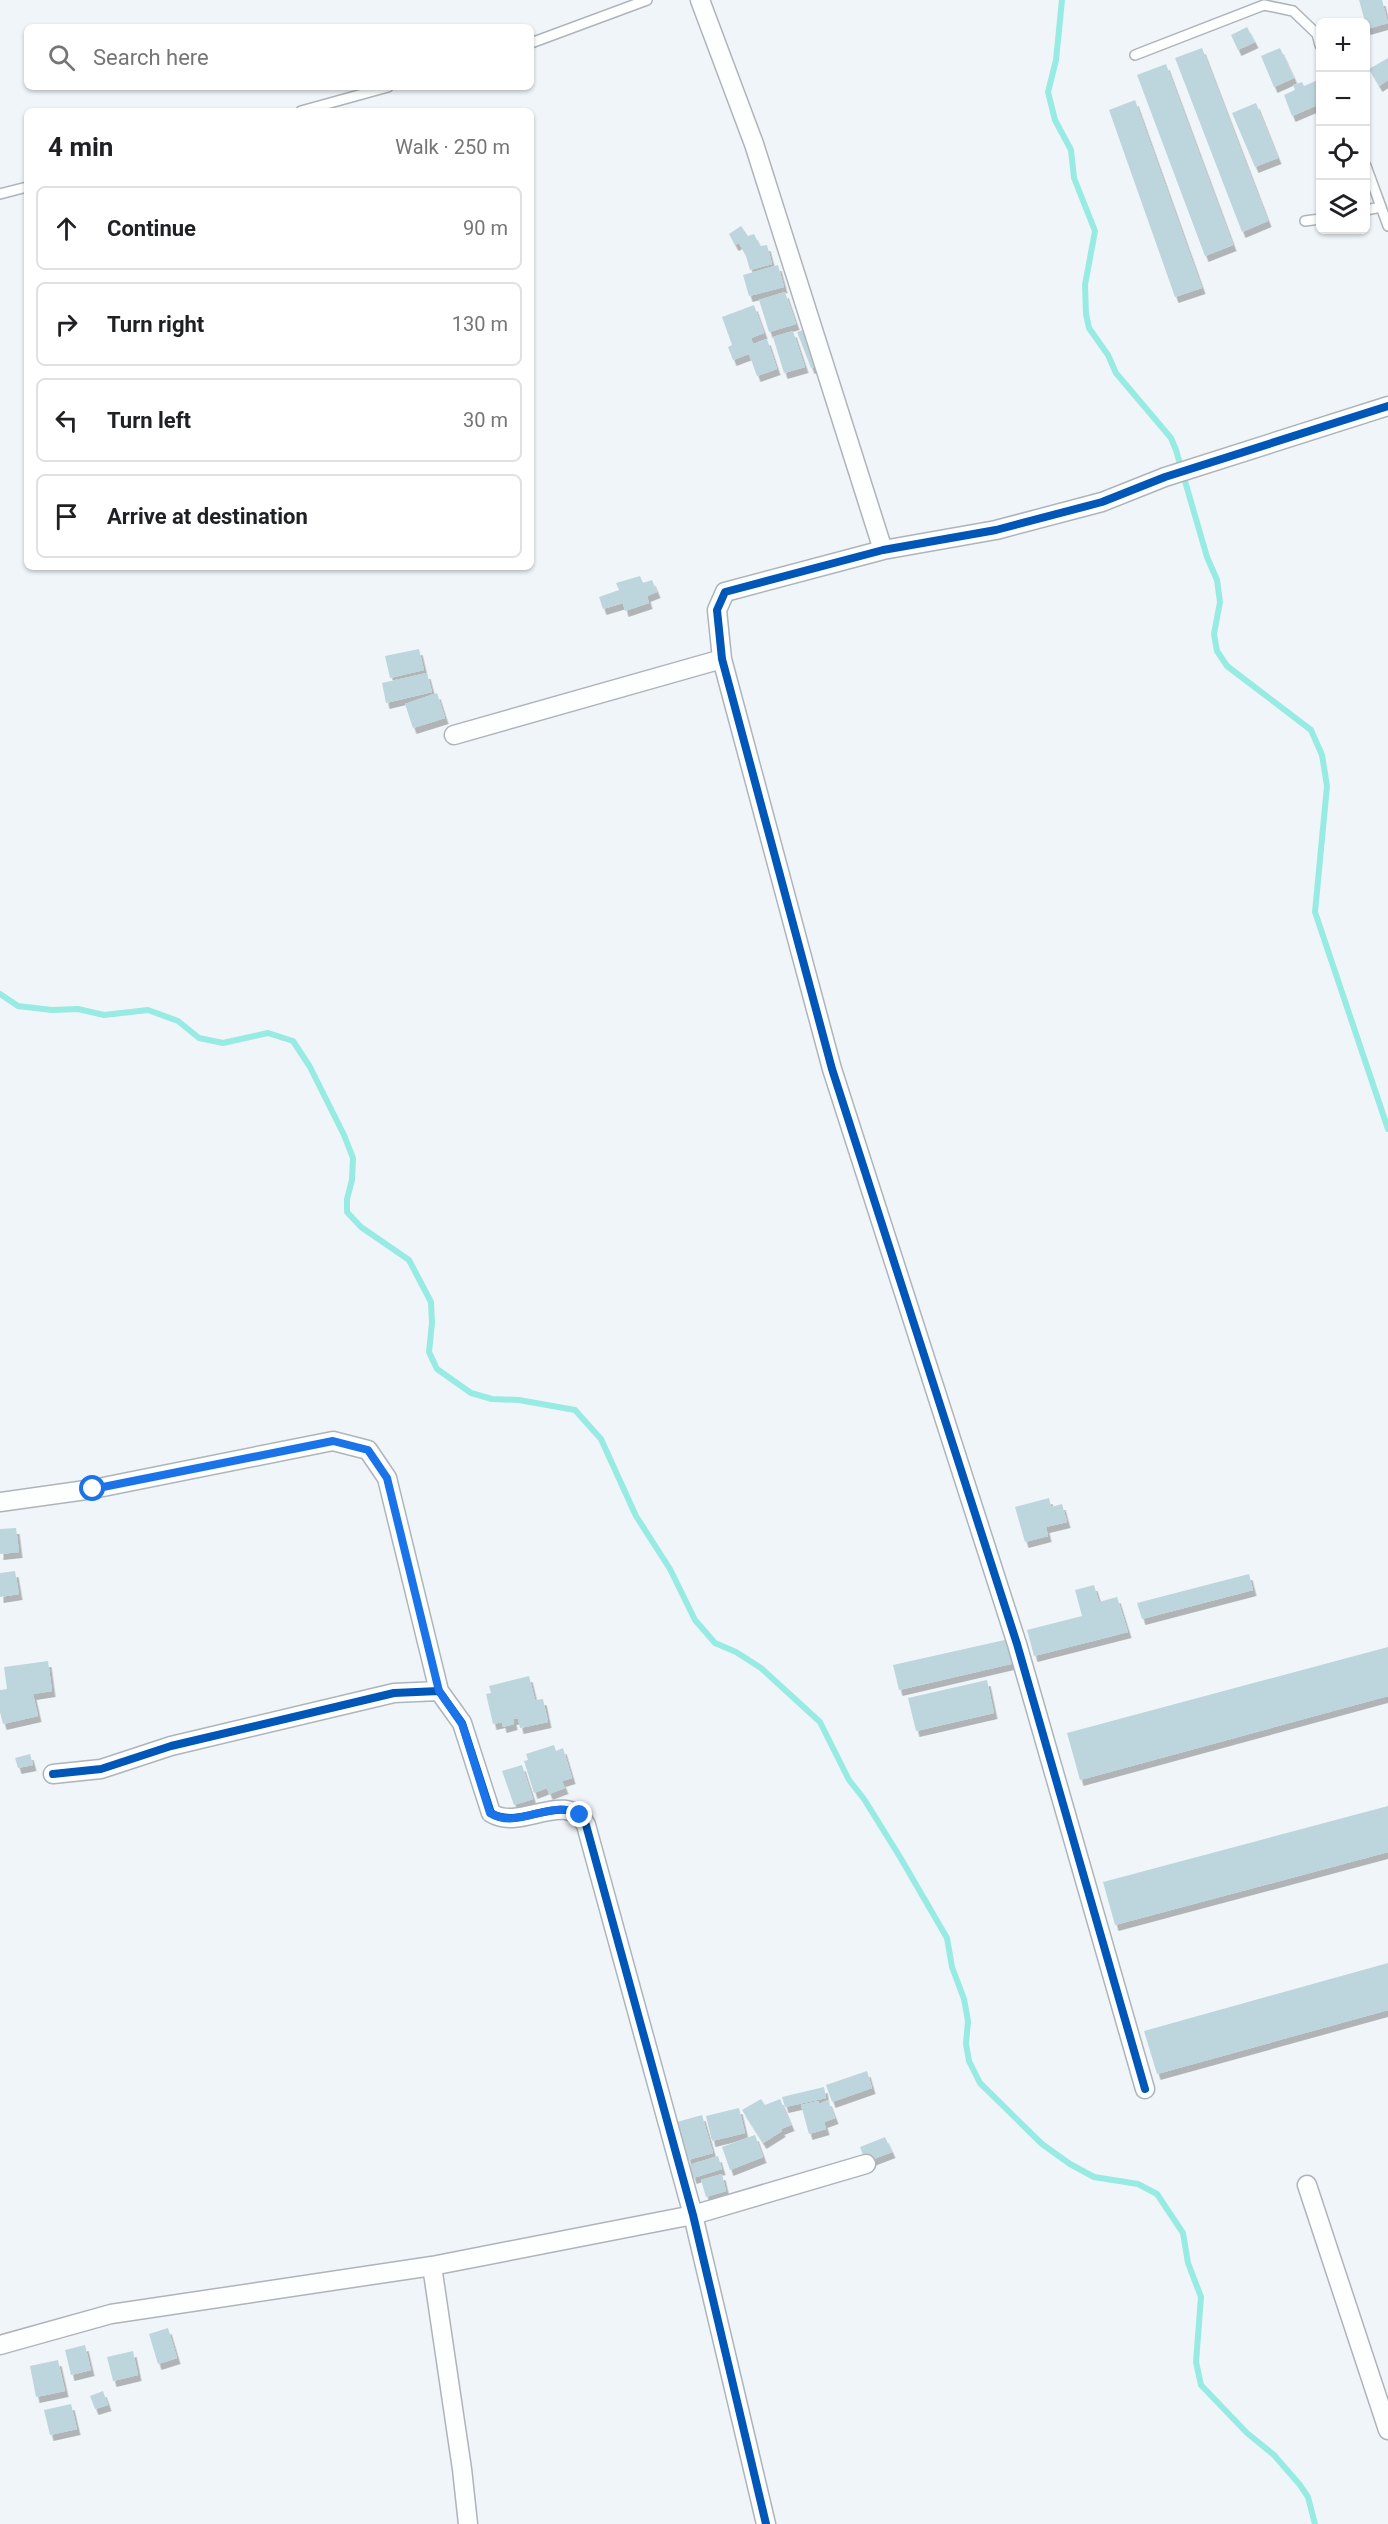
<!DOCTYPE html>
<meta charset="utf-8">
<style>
:root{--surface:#fff;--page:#f6f6f6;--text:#202124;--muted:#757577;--line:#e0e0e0}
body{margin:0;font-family:Roboto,sans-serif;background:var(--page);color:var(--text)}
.controls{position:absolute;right:18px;top:18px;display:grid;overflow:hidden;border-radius:9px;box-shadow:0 2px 4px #0004}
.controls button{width:54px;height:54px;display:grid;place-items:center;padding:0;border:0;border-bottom:2px solid var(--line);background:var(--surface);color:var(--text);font:30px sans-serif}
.stop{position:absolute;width:18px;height:18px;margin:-14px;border:4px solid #1a73e8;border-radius:50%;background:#fff}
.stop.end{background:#1a73e8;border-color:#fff;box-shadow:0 2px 6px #0008}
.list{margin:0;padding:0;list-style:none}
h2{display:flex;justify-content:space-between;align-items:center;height:78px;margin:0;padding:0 24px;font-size:26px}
h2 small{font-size:20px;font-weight:400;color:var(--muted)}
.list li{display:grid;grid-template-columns:39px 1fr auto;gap:18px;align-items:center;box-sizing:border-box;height:84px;margin:0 12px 12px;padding:0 12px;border:2px solid var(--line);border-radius:9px}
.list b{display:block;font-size:22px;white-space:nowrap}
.list em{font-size:20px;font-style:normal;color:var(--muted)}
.icon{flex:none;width:33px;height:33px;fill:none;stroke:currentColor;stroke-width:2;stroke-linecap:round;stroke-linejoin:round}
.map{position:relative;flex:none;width:1388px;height:2524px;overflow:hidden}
.search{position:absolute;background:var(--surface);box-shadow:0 2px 4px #0004;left:24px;top:24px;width:510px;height:66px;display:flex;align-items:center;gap:15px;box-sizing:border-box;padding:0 21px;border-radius:9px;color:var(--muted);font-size:22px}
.panel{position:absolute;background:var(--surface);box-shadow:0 2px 4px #0004;left:24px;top:108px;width:510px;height:462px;border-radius:9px}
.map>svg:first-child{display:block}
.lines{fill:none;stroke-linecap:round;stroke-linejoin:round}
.stream{stroke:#97ebe3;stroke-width:6}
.building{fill:#bdd6dd;filter:url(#shadow)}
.service-casing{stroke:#aeb4b9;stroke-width:12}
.minor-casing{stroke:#aeb4b9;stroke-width:21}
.service{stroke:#fdfefe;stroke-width:9}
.minor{stroke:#fdfefe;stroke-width:18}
.cycleway-casing{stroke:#fff;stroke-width:11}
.cycleway{stroke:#0057b8;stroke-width:8}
.route{stroke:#1a73e8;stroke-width:8}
</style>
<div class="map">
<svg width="1388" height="2524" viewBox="0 0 1388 2524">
<defs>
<filter id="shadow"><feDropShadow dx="3.5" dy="6" stdDeviation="0" flood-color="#0004"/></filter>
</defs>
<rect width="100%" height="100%" fill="#f0f5f9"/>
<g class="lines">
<path class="stream" d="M1062,0L1056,60L1048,92L1055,120L1071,150L1074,178L1095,231L1085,285L1086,314L1089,328L1108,355L1116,373L1171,438L1176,450L1207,557L1217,580L1220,602L1214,634L1217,651L1227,666L1311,730L1322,755L1327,786L1315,912L1388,1129
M0,994L18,1006L52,1010L78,1009L104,1015L148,1010L178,1021L199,1038L223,1043L268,1033L293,1041L310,1067L344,1135L353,1158L352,1180L347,1199V1212L361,1227L409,1260L431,1302L432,1323L429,1352L437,1369L471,1393L492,1399L519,1400L575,1410L601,1439L636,1516L670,1569L695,1620L715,1643L736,1652L761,1668L820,1722L849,1780L864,1799L900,1857L947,1938L952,1967L964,1999L968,2021L966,2044L969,2061L980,2083L1042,2144L1070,2164L1094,2177L1138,2184L1157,2194L1183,2233L1188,2263L1201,2297L1196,2362L1201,2385L1247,2433L1274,2455L1300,2485L1308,2497L1315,2524"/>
</g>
<path class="building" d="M1359,0H1382L1388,23L1367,29Z
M1247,27L1255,42L1238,50L1231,35Z
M1202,48L1268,221L1242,232L1175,58Z
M1280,48L1294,78L1274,87L1261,56Z
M1388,58V80L1379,86L1369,69Z
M1166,64L1233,245L1205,256L1137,75Z
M1320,79V104L1292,116L1284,95L1295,90L1293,85L1302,82L1304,86Z
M1135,100L1202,288L1175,297L1109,110Z
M1256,103L1278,158L1255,167L1232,113Z
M741,226L748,236L754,234L760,246L767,245L772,264L750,270L746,256L739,243L735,245L729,234Z
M778,265L784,287L749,296L743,275Z
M785,292L796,324L769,332L759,300Z
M754,305L764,333L751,338L753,344L767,339L777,369L757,376L749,354L733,360L728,347L732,345L722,317Z
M809,328L823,364L811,368L797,332Z
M793,331L805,367L784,373L773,337Z
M640,576L643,583L652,580L657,592L647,596L649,603L625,611L623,603L603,609L599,597L619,590L616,583Z
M419,649L424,670L390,678L385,656Z
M427,673L432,692L386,703L382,683Z
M437,693L445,718L413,728L405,704Z
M1049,1498L1051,1507L1062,1504L1067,1522L1046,1527L1048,1536L1025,1542L1015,1507Z
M16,1528L19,1552L0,1554V1529Z
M15,1571L19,1594L0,1597V1573Z
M1249,1574L1253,1590L1142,1619L1137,1603Z
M1094,1585L1099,1602L1117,1597L1128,1632L1034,1656L1027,1630L1082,1616L1075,1590Z
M1009,1639L1015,1663L899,1690L893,1665Z
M1388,1647V1696L1080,1780L1067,1733Z
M48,1661L52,1691L33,1694L38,1716L3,1724L0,1712V1690L7,1689L4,1667Z
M529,1676L535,1700L543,1699L548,1722L520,1728L518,1718L513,1719L514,1724L503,1727L502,1722L493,1724L486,1694L491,1693L489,1686Z
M987,1680L994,1713L916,1731L908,1698Z
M554,1745L556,1751L563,1748L572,1778L562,1781L565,1788L549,1794L547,1788L534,1793L524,1761L528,1760L526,1754Z
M30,1754L33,1765L18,1768L15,1758Z
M522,1765L533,1799L514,1805L502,1771Z
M1388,1806V1852L1115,1925L1103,1882Z
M1388,1963V2010L1157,2074L1144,2031Z
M867,2071L872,2088L832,2102L826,2085Z
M824,2087L826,2098L785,2107L782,2097Z
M761,2099L765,2105L780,2099L791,2125L781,2129L782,2131L763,2143L742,2110Z
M828,2100L835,2118L824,2122L826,2129L809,2134L801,2105L818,2101L819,2104Z
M739,2108L745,2133L712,2141L706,2116Z
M702,2115L713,2153L688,2160L677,2122Z
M755,2135L763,2157L730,2170L722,2147Z
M885,2137L892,2152L866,2162L860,2147Z
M718,2156L722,2169L693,2178L689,2165Z
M722,2174L726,2191L706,2197L701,2180Z
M168,2328L177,2358L158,2364L149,2334Z
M85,2345L91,2370L71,2375L65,2350Z
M133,2351L138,2375L113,2381L107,2357Z
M58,2360L65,2391L36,2397L30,2366Z
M103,2391L108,2405L95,2409L90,2396Z
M71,2404L77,2429L50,2435L44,2410Z"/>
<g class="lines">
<defs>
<path id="service" d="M531,43L647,0
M1135,55L1264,5L1293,11L1317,34L1320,45
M301,111L388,87
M1366,166L1388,226
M0,194L27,187
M1366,210L1381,207
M1305,221L1320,219"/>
<path id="minor" d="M700,0L754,144L883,550
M454,735L722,659
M0,1502L93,1489L333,1441L368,1450L387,1478L439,1691
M53,1774L101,1769L171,1746L394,1693L439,1691L462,1723L491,1813C521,1832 566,1788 586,1825L693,2215L766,2524
M1145,2089L1017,1644L832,1069L722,659L717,610L725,592L883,550L996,530L1102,502L1165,477L1388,406
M1307,2185L1388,2430
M432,2266L462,2469L468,2524
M0,2345L111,2314L432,2266L693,2215L866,2164"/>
</defs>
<use href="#service" class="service-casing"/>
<use href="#minor" class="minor-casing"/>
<use href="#service" class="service"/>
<use href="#minor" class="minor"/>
<defs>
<path id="cycleway" d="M53,1774L101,1769L171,1746L394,1693L439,1691L462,1723L491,1813C521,1832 566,1788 586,1825L693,2215L766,2524
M1145,2089L1017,1644L832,1069L722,659L717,610L725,592L883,550L996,530L1102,502L1165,477L1388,406"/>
</defs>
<use href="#cycleway" class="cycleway-casing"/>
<use href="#cycleway" class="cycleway"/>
</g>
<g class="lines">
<path class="route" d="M93,1489L333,1441L368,1450L387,1478L439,1691L462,1724L490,1813C519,1831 552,1797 580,1815"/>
</g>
</svg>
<div class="controls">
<button>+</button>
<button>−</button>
<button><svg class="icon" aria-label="locate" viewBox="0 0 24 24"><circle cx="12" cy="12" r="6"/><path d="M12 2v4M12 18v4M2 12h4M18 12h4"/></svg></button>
<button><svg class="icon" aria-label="layers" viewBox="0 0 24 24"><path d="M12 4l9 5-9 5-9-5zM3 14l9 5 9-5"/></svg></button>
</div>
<div class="stop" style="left:93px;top:1489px"></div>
<div class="stop end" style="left:580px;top:1815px"></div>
<div class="search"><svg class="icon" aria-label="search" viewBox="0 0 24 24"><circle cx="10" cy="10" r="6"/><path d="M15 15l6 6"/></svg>Search here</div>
<section class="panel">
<h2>4 min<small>Walk · 250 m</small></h2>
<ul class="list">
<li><svg class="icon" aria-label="ahead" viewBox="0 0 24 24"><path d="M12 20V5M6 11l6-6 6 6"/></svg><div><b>Continue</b></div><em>90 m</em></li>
<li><svg class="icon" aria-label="right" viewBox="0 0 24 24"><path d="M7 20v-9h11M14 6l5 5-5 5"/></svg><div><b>Turn right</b></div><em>130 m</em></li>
<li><svg class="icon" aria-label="left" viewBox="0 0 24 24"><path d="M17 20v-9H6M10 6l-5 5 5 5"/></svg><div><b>Turn left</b></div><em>30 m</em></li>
<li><svg class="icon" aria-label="arrive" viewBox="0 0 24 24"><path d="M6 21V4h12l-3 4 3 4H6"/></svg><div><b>Arrive at destination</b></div></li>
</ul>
</section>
</div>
